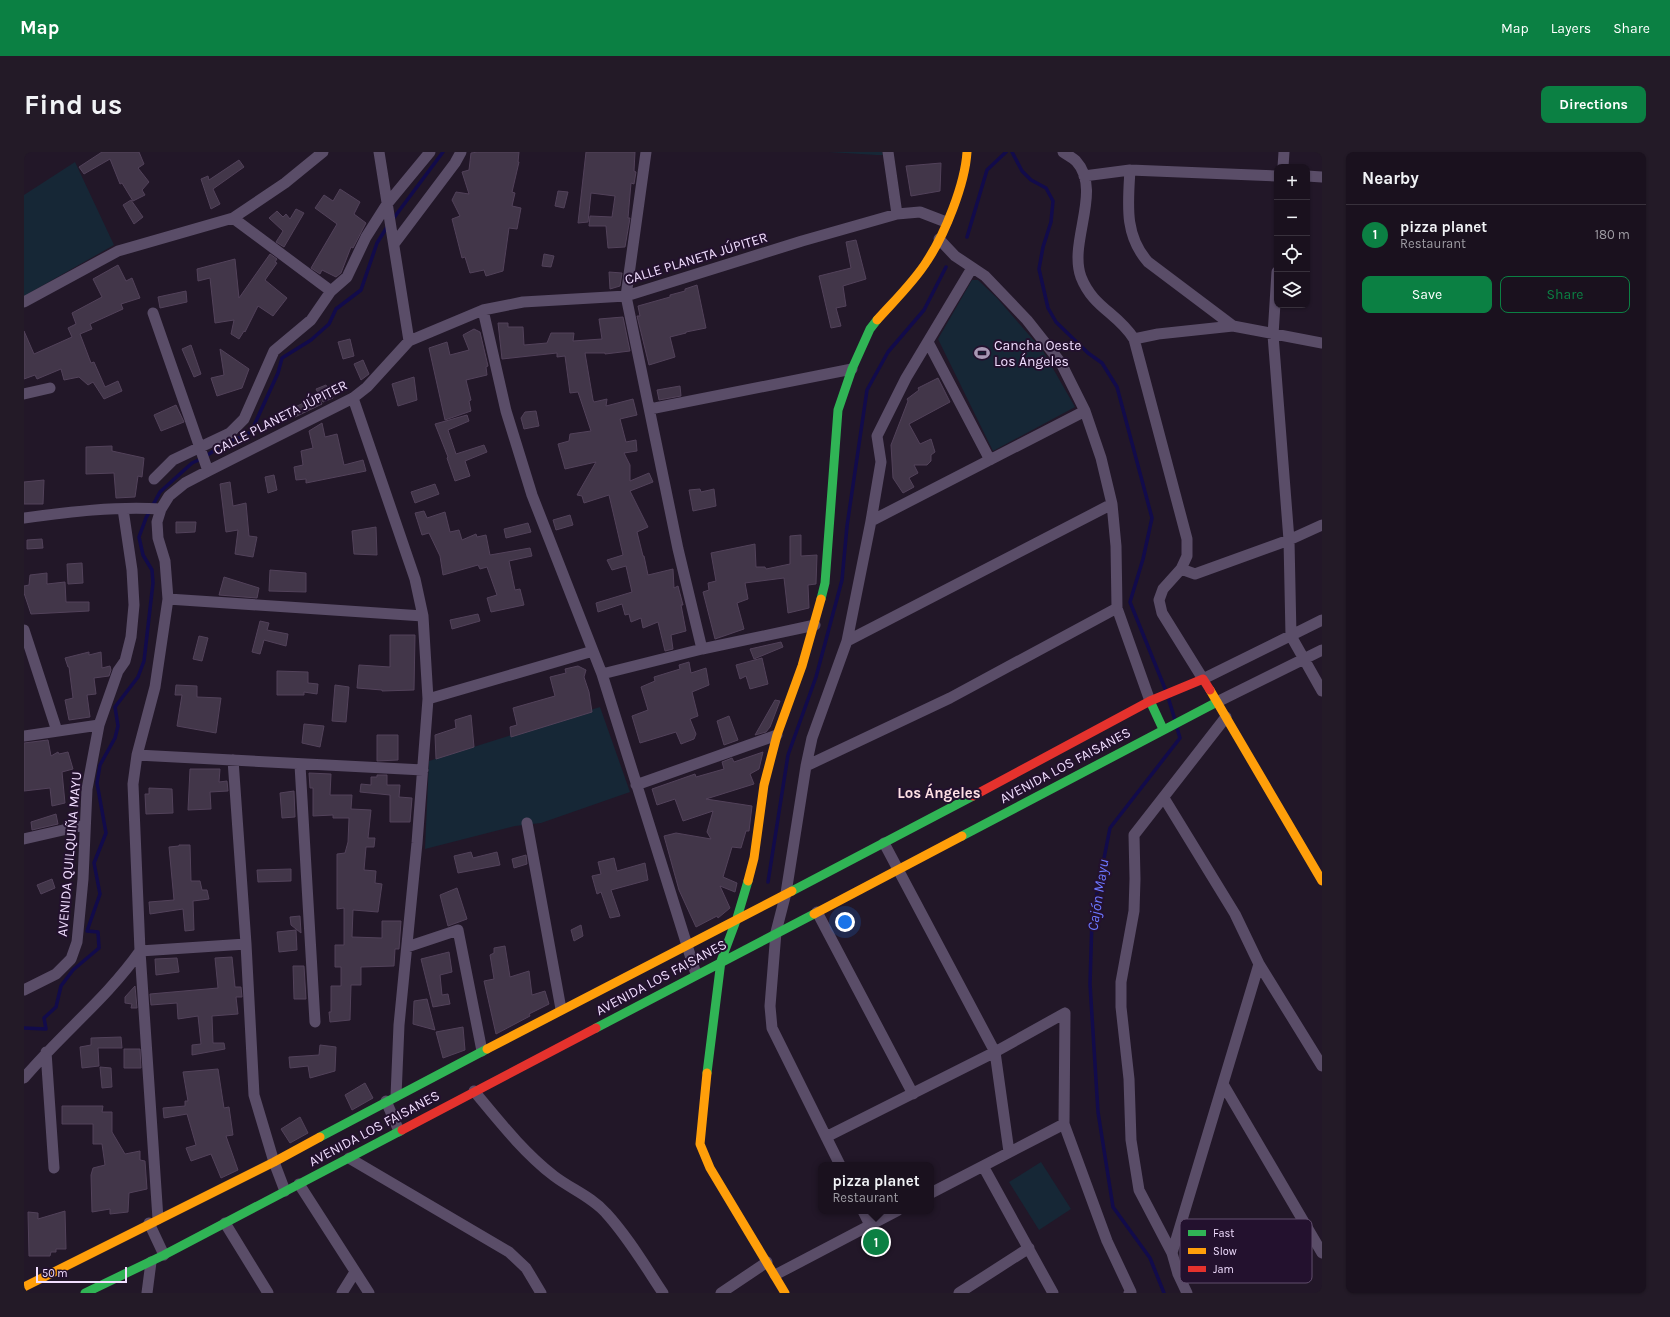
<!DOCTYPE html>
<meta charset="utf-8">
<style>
:root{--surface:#1a111e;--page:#231a27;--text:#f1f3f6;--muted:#9f9da4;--line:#38313c;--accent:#0b8043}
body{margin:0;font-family:Karla,sans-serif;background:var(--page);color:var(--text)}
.controls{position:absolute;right:12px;top:12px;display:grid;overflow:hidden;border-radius:8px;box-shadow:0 1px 3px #0004}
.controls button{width:36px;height:36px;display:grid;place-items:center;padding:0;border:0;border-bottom:1px solid var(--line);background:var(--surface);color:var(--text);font:20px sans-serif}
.scale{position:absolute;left:12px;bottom:10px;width:91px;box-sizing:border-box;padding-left:4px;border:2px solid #f1deff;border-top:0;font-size:11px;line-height:14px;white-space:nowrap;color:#f1deff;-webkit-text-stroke:3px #23112e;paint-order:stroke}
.you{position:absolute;left:821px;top:770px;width:14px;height:14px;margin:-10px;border:3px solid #fff;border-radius:50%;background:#1a73e8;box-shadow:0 0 0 6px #1a73e833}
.badge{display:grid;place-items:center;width:26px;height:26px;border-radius:50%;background:var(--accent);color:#fff;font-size:13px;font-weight:700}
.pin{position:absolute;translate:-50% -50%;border:2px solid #fff;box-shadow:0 1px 4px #0006}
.popup{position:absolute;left:794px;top:1010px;width:116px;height:52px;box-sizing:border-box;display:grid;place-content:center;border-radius:8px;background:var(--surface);filter:drop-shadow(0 1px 3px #0005);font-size:13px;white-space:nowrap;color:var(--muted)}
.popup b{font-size:15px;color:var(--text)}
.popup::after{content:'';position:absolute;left:50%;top:100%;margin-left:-8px;border:8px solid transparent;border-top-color:var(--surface)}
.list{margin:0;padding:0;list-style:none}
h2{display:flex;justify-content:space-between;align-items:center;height:52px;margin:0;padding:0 16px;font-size:17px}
h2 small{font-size:13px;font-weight:400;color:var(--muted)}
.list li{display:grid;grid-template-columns:26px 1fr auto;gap:12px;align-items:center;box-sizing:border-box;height:60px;padding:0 16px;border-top:1px solid var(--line)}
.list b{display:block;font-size:15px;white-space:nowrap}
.list p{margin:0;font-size:13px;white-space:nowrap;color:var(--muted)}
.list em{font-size:13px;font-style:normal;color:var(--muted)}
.actions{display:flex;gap:8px;padding:12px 16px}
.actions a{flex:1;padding:9px 0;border:1px solid var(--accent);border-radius:8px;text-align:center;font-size:14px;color:var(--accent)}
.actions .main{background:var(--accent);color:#fff}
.icon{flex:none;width:22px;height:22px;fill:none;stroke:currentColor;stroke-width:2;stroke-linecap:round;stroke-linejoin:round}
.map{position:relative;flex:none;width:1298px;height:1141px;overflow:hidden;border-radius:8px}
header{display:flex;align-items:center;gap:24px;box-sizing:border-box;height:56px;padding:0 20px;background:var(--accent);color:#fff}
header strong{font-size:19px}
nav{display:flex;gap:22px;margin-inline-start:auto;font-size:14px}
.intro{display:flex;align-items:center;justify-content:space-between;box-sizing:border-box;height:96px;padding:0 24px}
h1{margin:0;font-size:28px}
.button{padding:10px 18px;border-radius:8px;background:var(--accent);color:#fff;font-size:14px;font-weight:700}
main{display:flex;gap:24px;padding:0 24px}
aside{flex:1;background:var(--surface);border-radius:8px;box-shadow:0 1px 3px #0004}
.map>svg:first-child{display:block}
.green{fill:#162736}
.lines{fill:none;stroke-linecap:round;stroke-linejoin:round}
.stream{stroke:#120b4b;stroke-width:3.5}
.building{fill:#423649;stroke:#52425a}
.street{stroke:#5a4d68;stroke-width:11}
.fast{stroke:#30b455;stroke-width:9}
.slow{stroke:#ff9f0a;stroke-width:9}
.jam{stroke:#e5322d;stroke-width:9}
.labels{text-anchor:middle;stroke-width:4;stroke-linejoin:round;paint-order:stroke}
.street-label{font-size:14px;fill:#f1deff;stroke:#23112e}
.poi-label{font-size:14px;fill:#f1deff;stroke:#23112e;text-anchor:start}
.neighbourhood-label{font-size:15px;font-weight:bold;fill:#ffe0e5;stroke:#23112e}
.water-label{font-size:15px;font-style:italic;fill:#6c77ff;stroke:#23112e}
.key{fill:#23112e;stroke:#614e6d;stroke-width:1}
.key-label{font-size:11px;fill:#f1deff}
</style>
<header>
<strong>Map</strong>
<nav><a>Map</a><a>Layers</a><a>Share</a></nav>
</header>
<div class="intro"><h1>Find us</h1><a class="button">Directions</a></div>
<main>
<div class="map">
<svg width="1298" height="1141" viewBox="0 0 1298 1141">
<rect width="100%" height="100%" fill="#221728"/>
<path class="green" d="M805,0H858L859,3H853Z
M51,10L90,93L0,144V43Z
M948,128H954L973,146L1019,199L1051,255L969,299L914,187Z
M576,555L606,640L517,671L491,674L401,697L405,609Z
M1017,1010L1047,1057L1015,1078L985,1030Z"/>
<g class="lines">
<path class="stream" d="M988,0L998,19L1007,28L1022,36L1029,49L1027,70L1019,95L1015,117L1024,156L1032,170L1064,201L1078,211L1093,235L1128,366L1119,407L1106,450L1142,539
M369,67L419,0
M943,85L963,18L982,0
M1144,545L1151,568
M744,730L764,603L792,525L818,428L823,374L843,238L864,200L900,158L922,115
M0,876L22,877L20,866L32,855L37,834L49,818L75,796L74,780L63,779L76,742L70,711L82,681L73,631L76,613L91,586L94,574L91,555L114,525L120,509L129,431L128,418L119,403L115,385L122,366L136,340L168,311L179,306L200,292L227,280L254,221L258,206L287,188L305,172L312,157L337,138L353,91L363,75
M1140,1141L1126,1106L1089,1055L1074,960L1066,832L1068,767L1086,676L1156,586L1153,576"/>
</g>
<path class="building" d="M78,0H115L120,12L114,16L125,30L118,38L121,43L109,49L98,31L96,32L86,7L60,22L55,15Z
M454,0H495L494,10H495L488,40L491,41L488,54L497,56L493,77L485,76L479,119L462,124L460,118L446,121L441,105L438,106L428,67L436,64L428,48L432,40L445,42L438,20L445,18L447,1Z
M562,0H611L610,19L612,20L610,32L607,31L604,66H606L601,95L584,96L582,74H565L566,64L588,65L591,44L567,41L564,70L554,71Z
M215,8L220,15L189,37L196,52L187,57L177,27L184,24L185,28Z
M917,11L916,39L887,44L882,14Z
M316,37L336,50L330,62L342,71L329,96L327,95L317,121L312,125L298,118L296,122L287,116L313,72L291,56L300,43L309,49Z
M534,39L544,40L540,56L531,54Z
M107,48L119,65L110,72L99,53Z
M272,57L280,61L260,95L252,90L259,79L245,66L253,59L259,65L262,62L266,67Z
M832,88L842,127L819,134L822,154L812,156L817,174L807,176L795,124L827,116L822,90Z
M246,102L253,107L251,110L253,111L241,128L263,146L249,164L234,154L221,180L220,179L215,187L207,182L210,168L191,171L186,126L174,129L173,117L211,107L215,146Z
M520,102L530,104L527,115L518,114Z
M94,113L102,129L108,126L116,146L97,152L99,157L66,172L68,177L56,182L67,211L70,210L81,235L94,229L98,239L80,247L69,230L64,233L55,225L40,228L37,217L13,227L11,223L0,227V179L10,202L48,185L44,176L52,172L48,161L78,145L69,127Z
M585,120L598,121L596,134L586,137Z
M673,133L682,176L662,180V181L646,185L651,205L625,213L613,164H616L614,154L646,145V143L661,139V137Z
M162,139L163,150L136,156L134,145Z
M599,165L606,199L581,202V201H561L569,248L570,250L583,247L582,254L609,247L613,263L596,267L602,290L612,288L613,299L600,301L606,313V329L625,321L629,330L606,339L624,375L613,380L619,404H620L624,423L649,417L650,436L654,434L659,453H657L662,479L647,483L649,497L641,499L634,470L619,476L617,466L607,470L605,462L601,463L598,452L574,460L572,451L608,440L602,414L588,418L583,408L599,403L585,343L560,351L558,344L553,343L572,310L541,317L534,292L545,289L546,282L567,279L554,240L546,241L541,204L533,205V201L478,207L474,171H484V175H499L500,193L523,191L527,181H550L549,189L578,187L575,167Z
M450,177L456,180L464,214L462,215L463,223L442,228L447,248L445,249L447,259L421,268L405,196L423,190L426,203L445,198L439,183Z
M326,187L330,204L319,207L314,190Z
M167,193L177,222L170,225L158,197Z
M196,197L225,217L218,236L193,244L187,226L200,223Z
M339,208L345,222L337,228L330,212Z
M390,225L393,248L374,254L368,232Z
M914,226L926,250L885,272L896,292L907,287L911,300L907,303V309L903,313H890L894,321L885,326L890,335L879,341L869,326L867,293L884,249L883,247L895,238L894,236Z
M302,233L309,246L299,250L292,237Z
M656,234L657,244L635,248L633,238Z
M294,244L298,252L271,265L267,257Z
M152,253L160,270L137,279L130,263Z
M512,259L515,274L500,277L497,266L501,260Z
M443,263L445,269L424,278L432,302L460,293L463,300L441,309L446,324L431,329L423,306L424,305L411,272Z
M298,271L301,285L313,282L320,313L339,308L342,319L282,331V327L272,328L270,315L279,313L277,299L289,296L285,279Z
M88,294V299L120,306L118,325L114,324L111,345L92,346L90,321L62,322V295Z
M250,323L253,338L244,341L241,325Z
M20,328L19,352H0V330Z
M206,330L209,354L222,351L225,384L233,385L229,405L211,402L214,378L202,380L196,332Z
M411,332L415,342L391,351L387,340Z
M676,337L677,340L690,337L692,354L669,359L665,338Z
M400,359L403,366L421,360L426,380L435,378L438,388L452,382L453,385L462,383L466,403L506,396L508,404L485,409L491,438L496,437L500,453L467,460L463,446L473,443L463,415L456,417L454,413L419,423L416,404L405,381L398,383L391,361Z
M546,363L549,373L532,378L529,368Z
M152,370H172L171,380L152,381Z
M504,371L507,380L482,386L480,377Z
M352,375L353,403L330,402L328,379Z
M777,383V404L793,403L792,432L784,433L785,456L764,461L760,426L721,431L724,447L713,451L720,477L691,487L679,440L685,438L684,431L692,429L687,401L731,392L732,415H741L742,417L766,412V384Z
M18,387L19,396L3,397V388Z
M58,411L59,431L44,432L43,412Z
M246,418L282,421V440L245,439Z
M23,421V432L41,430L42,450H65V459L7,462L0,441V434L5,433L6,423Z
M200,425L235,436L233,446L195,443Z
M454,462L456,469L428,477L426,468Z
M236,469L245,471L243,478L264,482L262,494L240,488L236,502L228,500Z
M366,483H391L390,538L358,539V538L333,536L335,513L366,515Z
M175,484L184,486L178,509L169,507Z
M757,490L759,495L730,507L726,497Z
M65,500V503L77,500L78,516L86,514L87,518L85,524L70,526L72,542L63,543L66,565L45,568L41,548L49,546L45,515H44L41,506Z
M738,506L744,532L726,537L722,524L716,527L712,513Z
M665,510L667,521L682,516L685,533L668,540L674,564L666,567L672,582L670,587L657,592L652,580L616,591L608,564L624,558L617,535L631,529L630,525L656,517L655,513Z
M554,514L562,518L560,525L565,540L568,560L487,585L486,575L493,573L489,556L531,544L526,525L542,521L541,517Z
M253,519L284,520V531L294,532L293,542L280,540V543H253Z
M152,533L173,534V545L197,546L192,581L153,574L158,543H151Z
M311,533L325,535L322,570L308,569Z
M751,548L756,549L746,575L742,580L731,583Z
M447,563L450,595L412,607L411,583L432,576L431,568Z
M705,564L714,588L700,593L693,569Z
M280,572L300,574L296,595L278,591Z
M353,583H374V608L353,609Z
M24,588L27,604L34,600L35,602L44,600L49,617L38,620L41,651L28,654L26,636L0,639V591Z
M739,600L735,617L726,622L730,632L682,647L728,654L725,679H722L717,696L708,695L699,725L713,731L711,740L696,734L706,756L694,766L693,764L672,775L655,738L640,684L652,681L687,687L683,680L689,659L659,669L651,647L633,653L628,637L671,622L672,625L700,617L698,610L708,606L710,610Z
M166,617H196L195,630L203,629L204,639L186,640L187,657L164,658Z
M285,621L307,622L306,643H328L327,657L347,658L344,686H351L350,695H342L340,718L352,719L351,731L358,732L354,760L329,758L328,785L358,786V769H377L375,797H371L370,814L337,815V833H327L326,868L306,870L305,860H307V834H317V815H311V793H320V756L313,757V702L321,701L324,690L325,666H309V663L289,664V636H286Z
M353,623H363V633H376L375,645L388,646L386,670H366V643L336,640L337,632L347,633V625H353Z
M125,636L148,637L149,661L122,662L121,642H125Z
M270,639L271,665L258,666L256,641Z
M32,662L34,672L8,678L7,670Z
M155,693H166L167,729H176L178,738H183L185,747L169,749L170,778L161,779L159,757L126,762L125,750L150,748L145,695L155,694Z
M447,700L449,706L473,700L476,713L434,721L430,704Z
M502,703L503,712L490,716L488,707Z
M590,706L593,719L621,711L624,728L587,738L596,764L586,766L577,740L573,742L568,724L577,722L574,710Z
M267,717V729L234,730L233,718Z
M28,727L31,736L17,742L13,733Z
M433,736L443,767L424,774L416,743Z
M276,764L277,781L267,773L266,765Z
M557,773L559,784L550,789L547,778Z
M272,778L273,798L255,800L253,780Z
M481,794L486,825L505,819L508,843L521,839L525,852L505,862L506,864L472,882L460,829L470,827L466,803L470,801V796Z
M425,800L428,820L416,823L418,843L424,842L426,852L409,855L397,807Z
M208,805L211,835H217L218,845H212L214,862L188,864L189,891H200L201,897L168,903V893L177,892L174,864L154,867L153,851L127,853L126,842L194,836L191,806Z
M153,806L155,820L132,823L131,807Z
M269,814H280L282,847H270Z
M111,834L113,856H107L108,852L101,851V845Z
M403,847L411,878L389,872L390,849Z
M439,875L441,898L419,906L412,880Z
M97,885L98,896H74L75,914L58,916L56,895L67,893V886Z
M296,893L312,895L311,919L286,926L284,914L266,916L265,905L295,903Z
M100,897H116L117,916H100Z
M76,915L87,916L88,935L78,936Z
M194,917L200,956L205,955L209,983L202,984L214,1018L197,1026L187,1002L167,1009L162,996L172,993L163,962L140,966L139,956L161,954V949H164L159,920Z
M341,931L349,946L328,958L321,943Z
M38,954H79L78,960H88V980L101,1002L116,999V1008L121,1009L123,1037L105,1041L104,1060L86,1062V1057L68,1060L67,1023L69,1016L81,1013L78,992H69V972H38Z
M276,965L284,981L266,991L257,977Z
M41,1059L42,1097H32V1100H27L26,1104H5L4,1060L14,1061V1067Z"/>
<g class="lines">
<path class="street" d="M355,0L385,189
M622,0L602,144L654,397L678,497
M864,0L873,62
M1039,0C1043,3 1048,5 1052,9C1079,38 1044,90 1057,125C1069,156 1094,161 1110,187L1163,387V404L1157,417L1139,437L1135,448L1138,461L1179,527L1298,468
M1259,15L1260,0
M1106,18C1104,52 1100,83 1124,110L1209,174
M1060,24L1106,18L1253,24
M1283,24L1298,25
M209,66L307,139
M915,87L931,104L961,124L1003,168L1037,211L1061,259L1077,306L1088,352L1092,394L1093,456L1126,549
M370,92L431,11L437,0
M1253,120L1249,183L1265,388L1267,484L1298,539
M0,150L94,99L209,66L261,31L299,0
M459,158L482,259L508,343L578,522L672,822
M129,161L184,319
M1110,187L1134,182L1209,174L1298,191
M904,190L966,308
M0,242L26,236
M329,246L391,427L399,464L404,547L393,691L375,873L372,944
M626,257L828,217
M130,327L149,308L206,281L220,267L250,199L287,168L307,139L323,125L342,85L363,52L406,0
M0,366C45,360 92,354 137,357
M847,369L1061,259
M1157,417L1171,422L1265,388L1298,373
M144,447L399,464
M0,478L33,579
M823,489L1088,352
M578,522L678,497L791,473
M404,547L569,499
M1193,550L1298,498
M0,584L75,573
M113,603L399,618
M209,608L222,792L230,943L250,1010L261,1039
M276,613L291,870
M782,614L926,546L1093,456
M612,633L753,583
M1140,646L1211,762L1235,812L1298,914
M503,671L537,857
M0,687L61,673
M860,691L971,900L985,1000
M793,760L889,942
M383,795L434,778L458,899
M116,799L222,792
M0,838L32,822L47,807L53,790L59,727L63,637L75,573L94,519L101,509L107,485L110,453L108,418L99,357
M1041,861L1040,972L1083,1089L1107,1140L1105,1141
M22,900L30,1016
M0,926C37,882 83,846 116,799
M1199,932L1298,1101
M450,939C475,969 499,1000 530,1024C547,1037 568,1045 582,1061C604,1085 621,1114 639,1141
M362,949L375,979
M802,985L971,900L1041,861
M325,1006L485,1100L502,1116L517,1141
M816,1013L748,876L746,854L752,780L762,741L782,614L788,586L823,489L847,369L857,310L853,284L882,226L948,116
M959,1014L1029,1141
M275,1032L345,1141
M907,1041L1040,972
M839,1059L846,1073
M134,1067L116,799L109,632L113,603L131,535L144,447L141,409L134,386L133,370L137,357L145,344L161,331L184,319L329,246L343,235L385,189L459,158L499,150L602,144L778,89L873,62L896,60L922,70
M125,1071L140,1103
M201,1071L244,1141
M1148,1101L1235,812
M751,1123L873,1059
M123,1141L127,1110
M318,1141L331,1120
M697,1141L743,1110
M935,1141L1005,1096
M1163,1141L1154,1122L1148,1101L1115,1038L1107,988L1105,927L1097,855V830L1110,759L1111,727L1110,683L1202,565"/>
<path class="fast" d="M797,447L801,431L814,258L828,217L846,177L853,168
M1126,549L1139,577
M938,684L1193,550
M768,739L949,644
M572,876L790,762
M683,921L697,809L713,766L724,729
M296,985L463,897
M61,1141L140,1103L378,978"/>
<path class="slow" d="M853,168C869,150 890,130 903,109C921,82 941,32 943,0
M1186,538L1298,729
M724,729L730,706L740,633L753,583L778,514L797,447
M790,762L938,684
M463,897L768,739
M683,921L676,992L686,1016L761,1141
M0,1135L250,1010L296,985"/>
<path class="jam" d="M949,644L1126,549L1179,527L1186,538
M378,978L572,876"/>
</g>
<defs>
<symbol id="stadium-bare" viewBox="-9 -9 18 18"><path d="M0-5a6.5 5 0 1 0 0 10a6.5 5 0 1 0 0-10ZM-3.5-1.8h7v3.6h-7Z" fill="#a998b4" stroke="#23112e" stroke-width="2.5" paint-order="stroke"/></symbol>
</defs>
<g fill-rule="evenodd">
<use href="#stadium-bare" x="947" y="190" width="22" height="22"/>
</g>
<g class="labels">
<g class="street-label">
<text transform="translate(672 106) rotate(-17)" y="5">CALLE PLANETA JÚPITER</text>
<text transform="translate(256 265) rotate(-27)" y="5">CALLE PLANETA JÚPITER</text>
<text transform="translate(1041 613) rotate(-28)" y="5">AVENIDA LOS FAISANES</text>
<text transform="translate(45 702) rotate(-85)" y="5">AVENIDA QUILQUIÑA MAYU</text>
<text transform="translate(637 825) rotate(-28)" y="5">AVENIDA LOS FAISANES</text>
<text transform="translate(350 976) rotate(-28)" y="5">AVENIDA LOS FAISANES</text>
</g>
<g class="poi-label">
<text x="970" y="198">Cancha Oeste<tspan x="970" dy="16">Los Ángeles</tspan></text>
</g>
<g class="neighbourhood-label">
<text x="915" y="646">Los Ángeles</text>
</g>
<g class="water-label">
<text transform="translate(1074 743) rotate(-81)" y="5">Cajón Mayu</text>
</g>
</g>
<rect x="1156" y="1067" width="132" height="64" rx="6" class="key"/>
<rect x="1164" y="1078" width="18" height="6" fill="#30b455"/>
<rect x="1164" y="1096" width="18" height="6" fill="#ff9f0a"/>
<rect x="1164" y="1114" width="18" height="6" fill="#e5322d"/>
<g class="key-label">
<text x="1189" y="1085">Fast</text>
<text x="1189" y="1103">Slow</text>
<text x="1189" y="1121">Jam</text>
</g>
</svg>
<div class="controls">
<button>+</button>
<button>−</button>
<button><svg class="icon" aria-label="locate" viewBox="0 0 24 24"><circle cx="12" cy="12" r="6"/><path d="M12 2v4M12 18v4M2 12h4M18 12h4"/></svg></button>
<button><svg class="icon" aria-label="layers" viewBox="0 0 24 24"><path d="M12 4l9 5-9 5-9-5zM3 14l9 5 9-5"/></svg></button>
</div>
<div class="scale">50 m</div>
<div class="you"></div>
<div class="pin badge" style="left:852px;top:1090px">1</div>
<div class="popup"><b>pizza planet</b>Restaurant</div>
</div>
<aside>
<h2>Nearby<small></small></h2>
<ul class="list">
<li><span class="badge">1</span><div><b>pizza planet</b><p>Restaurant</p></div><em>180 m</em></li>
</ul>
<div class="actions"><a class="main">Save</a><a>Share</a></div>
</aside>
</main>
